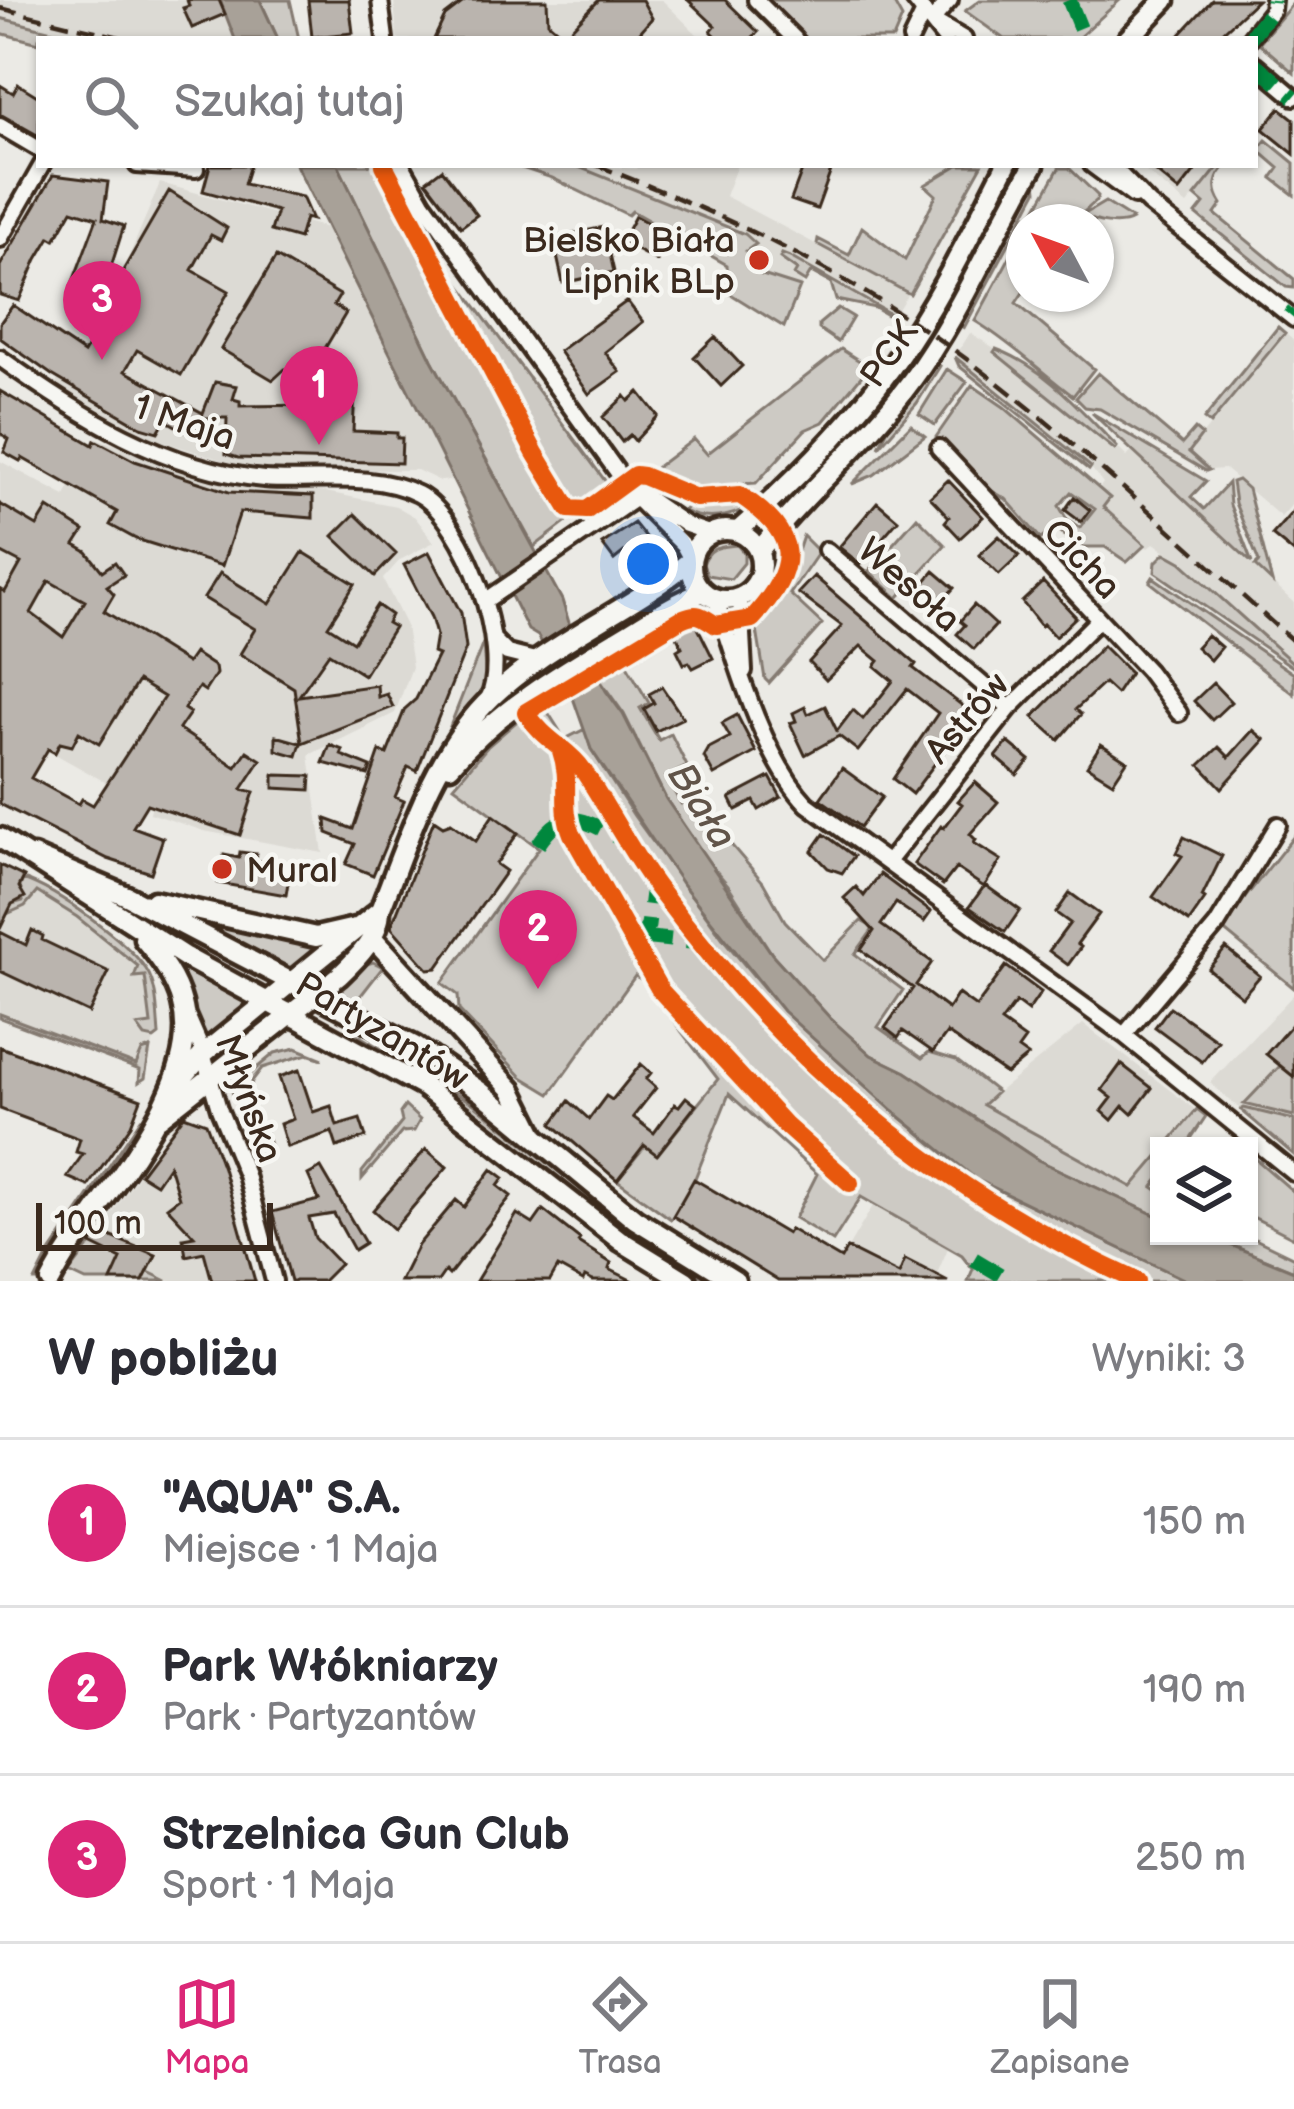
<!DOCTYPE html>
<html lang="pl">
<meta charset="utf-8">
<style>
:root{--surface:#fff;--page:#f2f2f3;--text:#2b2b33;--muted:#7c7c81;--line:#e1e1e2;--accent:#db2777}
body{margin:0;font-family:"Balsamiq Sans",sans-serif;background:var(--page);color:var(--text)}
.controls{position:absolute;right:36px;bottom:36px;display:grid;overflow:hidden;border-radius:0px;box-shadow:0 3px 9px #0004}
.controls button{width:108px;height:108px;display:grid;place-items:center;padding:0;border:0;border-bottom:3px solid var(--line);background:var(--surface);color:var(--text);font:60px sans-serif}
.compass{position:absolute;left:1006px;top:204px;width:108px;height:108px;border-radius:50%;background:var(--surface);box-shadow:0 3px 9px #0004;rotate:311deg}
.scale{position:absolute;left:36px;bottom:30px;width:237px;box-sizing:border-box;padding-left:12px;border:6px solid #3b2a1e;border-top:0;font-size:33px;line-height:42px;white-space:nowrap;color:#3b2a1e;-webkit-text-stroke:9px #f6f6f2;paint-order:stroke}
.you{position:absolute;left:648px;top:564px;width:42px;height:42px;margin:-30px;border:9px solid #fff;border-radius:50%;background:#1a73e8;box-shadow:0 0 0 18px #1a73e833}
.badge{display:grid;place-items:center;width:78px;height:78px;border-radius:50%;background:var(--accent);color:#fff;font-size:39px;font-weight:700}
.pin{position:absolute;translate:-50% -99px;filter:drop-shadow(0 3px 6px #0008)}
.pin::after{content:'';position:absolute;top:63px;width:42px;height:36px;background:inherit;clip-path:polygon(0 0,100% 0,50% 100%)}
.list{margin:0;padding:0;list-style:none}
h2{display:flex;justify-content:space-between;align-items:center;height:156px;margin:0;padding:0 48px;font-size:51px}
h2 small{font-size:39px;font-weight:400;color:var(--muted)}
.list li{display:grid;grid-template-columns:78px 1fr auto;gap:36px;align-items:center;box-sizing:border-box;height:168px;padding:0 48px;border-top:3px solid var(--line)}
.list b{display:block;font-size:45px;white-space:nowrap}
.list p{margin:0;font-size:39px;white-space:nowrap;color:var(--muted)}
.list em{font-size:39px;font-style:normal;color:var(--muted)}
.icon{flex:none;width:66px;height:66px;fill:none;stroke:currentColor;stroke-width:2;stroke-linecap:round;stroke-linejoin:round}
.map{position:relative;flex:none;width:1294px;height:1281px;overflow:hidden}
.search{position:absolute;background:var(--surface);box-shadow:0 3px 9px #0004;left:36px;right:36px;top:36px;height:132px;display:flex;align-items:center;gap:30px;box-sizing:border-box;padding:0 42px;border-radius:0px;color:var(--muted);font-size:45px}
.sheet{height:660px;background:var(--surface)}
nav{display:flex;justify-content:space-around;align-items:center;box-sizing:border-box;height:168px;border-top:3px solid var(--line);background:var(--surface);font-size:33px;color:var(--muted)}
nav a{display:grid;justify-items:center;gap:6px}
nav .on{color:var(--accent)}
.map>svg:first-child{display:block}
.built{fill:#dcdad4}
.green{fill:#cdcac4;stroke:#847a71;stroke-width:3;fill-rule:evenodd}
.water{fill:#a8a198;stroke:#7c7167;stroke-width:3}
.building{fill:#bab4ae;stroke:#3b2a1e;stroke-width:3;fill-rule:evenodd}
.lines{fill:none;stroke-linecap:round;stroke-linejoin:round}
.street-casing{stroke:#3b2a1e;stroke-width:22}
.secondary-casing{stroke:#3b2a1e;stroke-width:27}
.street{stroke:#f6f6f2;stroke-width:14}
.secondary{stroke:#f6f6f2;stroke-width:18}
.rail{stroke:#3b2a1e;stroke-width:4.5;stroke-dasharray:18 9;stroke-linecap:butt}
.quiet{stroke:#00873e;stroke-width:15;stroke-dasharray:30 15;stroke-linecap:butt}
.cycleway-casing{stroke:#f6f6f2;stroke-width:26}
.cycleway{stroke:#e8590c;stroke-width:18}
.poi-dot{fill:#c8321e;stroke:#f6f6f2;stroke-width:4.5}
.labels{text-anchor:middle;stroke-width:9;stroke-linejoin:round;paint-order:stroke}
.poi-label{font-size:36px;fill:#3b2a1e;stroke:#f6f6f2;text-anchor:end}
.street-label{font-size:36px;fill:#3b2a1e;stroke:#f6f6f2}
.water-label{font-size:39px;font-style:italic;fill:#615449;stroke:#f6f6f2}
</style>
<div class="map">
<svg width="1294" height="1281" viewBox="0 0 1294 1281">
<rect width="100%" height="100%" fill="#ebeae5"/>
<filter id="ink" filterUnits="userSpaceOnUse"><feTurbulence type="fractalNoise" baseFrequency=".00833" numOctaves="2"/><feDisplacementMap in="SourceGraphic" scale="24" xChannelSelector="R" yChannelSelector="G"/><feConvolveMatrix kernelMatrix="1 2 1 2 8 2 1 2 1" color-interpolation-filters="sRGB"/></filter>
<g filter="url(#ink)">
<path class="built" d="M0,0H220L235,39H84L0,18Z
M394,0H662L702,39H397Z
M574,165L636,169L638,165H737L725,196L908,293L894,316L809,268L800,287L753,272L746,250Z
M1138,165H1220L1187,205Z
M160,183L327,228L454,480L440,481L417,470L251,469L148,437L54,385L100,325Z
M970,333L996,349L995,353L1114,450L1117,447L1127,457L1132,451L1294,603V664L1181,562L1154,543L1148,548L1102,507L1109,498L1099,489L1103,483L1091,468L955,357Z
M1286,334L1294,341V502L1281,517L1225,469L1209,470L1188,452Z
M96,438L147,457L253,487L311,489L396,506L415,517L434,542L400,560L383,579L406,626L412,667L395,713L309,755L323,853L204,831L150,813L156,782L124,759L107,783L48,750L31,778L0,739V461L65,496Z
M0,864L99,931L147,975L154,1039L147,1069L0,1014Z
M1294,994V1155L1210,1083Z
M1083,1024L1196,1110L1166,1146H1159V1155L1133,1187L982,1105Z
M181,1114L206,1123L223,1167L255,1281H167L91,1244Z
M874,1204L948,1248L934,1281H828Z"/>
<path class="green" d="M260,0H290L299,39H278Z
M768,0H892L902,18L893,39H806Z
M980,0H1120L1077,39H1004L965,11Z
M1294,2V73L1259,43Z
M0,18L84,39H39V43L0,33Z
M1266,140L1294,163V195L1272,178L1279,168L1258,150Z
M338,165H381L397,200L606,482L603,494L534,547L432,360Z
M513,165H574L745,234L756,244L746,251L753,272L800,287L784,327L729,293L727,265L632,211L628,215L552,178Z
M958,165H982L910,294L817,244L818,239L849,255L862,227L905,260L936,195L925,185Z
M1220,165H1227C1214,177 1212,189 1222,204L1215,214L1294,279V288L1286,287L1196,214L1204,204L1195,196Z
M1059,168H1069L1098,196L1097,200L1073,222H1029Z
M1036,181L1037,191L964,328L959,325Z
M1105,202L1132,219V220C1120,227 1095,223 1083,215Z
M1024,231V291L1016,303L1094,369L1073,396C1040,371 1010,342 975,321Z
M782,254L790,257L894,316L892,318L875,308L836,300L831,283L811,272L805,282L794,275L797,270L780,258Z
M838,308L853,317L838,342L819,329V324Z
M1278,327L1285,333L1210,424L1204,419Z
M841,349L869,367L823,422L805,430L756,483L687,487L653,470L694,439L707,454Z
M996,349C1044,366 1083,412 1117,447L1115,450L994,352Z
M909,357L914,360L909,367L852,436L780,505L850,434Z
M955,357L1091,467L1089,470L959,366Z
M936,363L940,366L917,403L879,447L888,428Z
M947,369L967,382L935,425L919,414Z
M1098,373L1182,444L1195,429L1202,435L1189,452L1209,470L1206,471L1100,409L1085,407L1076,398Z
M972,385L1004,407L1110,498L1103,507L1145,545L1127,562L1105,547H1076L1056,527L1041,539L1006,499L980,484L936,437ZM1071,492L1095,509L1080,528L1066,518L1059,506Z
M1092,413L1206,481L1191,497L1204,509L1228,483L1230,505L1252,563Z
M911,425L925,436L874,475L852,484Z
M1238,480L1248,489L1272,582L1255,566L1259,562L1235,503L1232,482Z
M693,499H744L751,505C732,518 704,522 684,511Z
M917,517L945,545L898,598L869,571Z
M803,536L819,552L790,594L822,624L769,683L765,679L757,630L785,590Z
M784,538C787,566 770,601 748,617C751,603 763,594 769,580C775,565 776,551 784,538Z
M737,545L744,553V563L731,579L707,575L703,564C710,546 719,547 737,545Z
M1165,553L1181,562L1294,664V668L1155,572L1156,562Z
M1153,577L1294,674V694L1150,582Z
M483,643L486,685L447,734Z
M625,662L649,703L640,708L659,740L671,734L687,766L666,777L681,804L702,797L727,840L763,882L785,921L823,960L861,921L874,928L855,954L903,990L878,1027L922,1058L929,1052L956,1060L997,1092L983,1105L1132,1187L1159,1155V1179L1153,1187L1159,1191V1217L1038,1160L906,1072L871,1055L830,1018L772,954L728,885L699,851L666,799L624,714L600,680Z
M546,709L565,739L585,729L591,749L634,816L724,940L783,1011L893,1111L976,1179L1188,1281H968L973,1269L962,1255L861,1197L833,1241L795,1218L817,1174L729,1094L691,1188L671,1219L617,1180L645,1146L658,1154L718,1079L642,980L635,976L550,1094L522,1077L459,1010L458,995L442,983L539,848L454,786L488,746L523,716L529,721Z
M1294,836V988L1221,928Z
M23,879C58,891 125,939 146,969C158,987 157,1014 159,1035L154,1039L145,1037L137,1026L151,1024L145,976L134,977L138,966L77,917L37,892L25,906L7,914L12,904L23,901L20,887Z
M181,916L319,946L320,947L289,970Z
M373,962L383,967L355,1003L334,992L361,966Z
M175,966L251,1004L205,1043Z
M0,1014L136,1065L142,1051L150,1048L145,1078L139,1082L140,1070L0,1018Z
M353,1032L474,1104L631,1229L713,1281L682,1268L643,1244L459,1100Z
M296,1048L323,1059L307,1054L262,1068L252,1081L249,1094L237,1104L231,1089L275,1053Z
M1280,1066L1294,1076V1116L1244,1104Z
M243,1106L253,1133L265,1130L271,1148L265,1156L255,1155L238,1108Z
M405,1106L420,1120L414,1131L402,1132L362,1179V1172L402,1122L400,1113Z
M1244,1108L1294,1120V1155L1241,1110Z
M1197,1109L1206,1116L1186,1146H1166Z
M141,1119L146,1121L55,1253L41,1281H35L47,1257Z
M1249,1153L1294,1192V1238L1249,1215Z
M1209,1236H1249L1294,1258V1271Z
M91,1244L167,1281H122L113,1277L111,1281H86L69,1273Z"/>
<path class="water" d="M220,0H260L278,39H235Z
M296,165H338L432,360L562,600L570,626L606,691L623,714L666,799L772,954L830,1018L871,1055L906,1072L1038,1160L1159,1217V1236H1209L1294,1271V1281H1188L976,1179L893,1111L783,1011L683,885L591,749L572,695L538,636L528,630Z"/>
<path class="building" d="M187,0H219L225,14L192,28L183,8L189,6Z
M308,0H349L353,33L312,37Z
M466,0H547L548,22L564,36L599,0H642L652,18L634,39H434L445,16Z
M688,0H725L758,32L751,39H719L711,31L715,26Z
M1212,0H1257L1215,39H1176Z
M18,84L39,97V136L0,114V85L13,93Z
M1280,108L1294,119V154L1263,129Z
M210,165H250L244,184L302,197L312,220L305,218L299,239L271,231L277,211L203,191Z
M804,165H833L817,209L791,200Z
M1148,165H1200L1179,191Z
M442,169L477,215L461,227L426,181Z
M53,175L108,182L103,219L124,226L101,298L106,300L169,191L227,228L221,240L211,235L192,270L229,291L181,375L137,350L125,371L203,413L215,382L237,386L233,399L240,401V406L315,405L312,403L341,401L327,393V375L339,370L347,393L355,391L353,431L397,433V438H402L401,463L238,458L226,454L227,418H202L203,415L192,435L165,420L158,432L141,427L52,375L0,338V323L13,305L84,353L99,327L66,316L73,282L97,218L72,210L55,240L50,237L37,259L19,301L0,295V266Z
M635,216L670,235L657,261L621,242Z
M604,227L614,272L563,283L553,238Z
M276,257L340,295L334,305L346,313L315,365L310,362L300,378L285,369L273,380L221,349Z
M627,301L643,322L605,352L620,372L589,394L559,351Z
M715,337L742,366L721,386L694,357Z
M0,391L93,445L95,440L135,461L229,492L313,496V518L240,512L222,566L136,539L110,525L117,512L22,458L20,461L4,452L9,439L0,433Z
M639,392L658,416L635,441L630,435L622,442L603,417L625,396L629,401Z
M948,480L983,517L960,538L945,522L949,517L930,497Z
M1074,497L1090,510L1081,522L1065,510Z
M877,502L898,520L860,564L839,547Z
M0,504L37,526L48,508L84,531L75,545L87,552L102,571L115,562L124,575L107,586L114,594L104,611L187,663L194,653L215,667L216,674L205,691L199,687L184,709L190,713L179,729L236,767L247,751L261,760L242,789L254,792L240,835L147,804L133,827L163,838L151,873L108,859L0,804V589L5,592L21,563L0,552ZM49,581L85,601L63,637L31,613ZM138,681L164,697L93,805L82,799L79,804L31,778L48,749L55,753L60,743L72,746L79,732L99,744Z
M1294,510V553L1272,535Z
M355,514L396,554L375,576L333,536Z
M634,523L663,559L641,576L624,552L614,560L602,544Z
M999,536L1019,556L999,575L979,555Z
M303,552L355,584L328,626L353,642L377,605L391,615L387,623L394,627L364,675L329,653L299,696L377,685L378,697L387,694L393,707L302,743L294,688L240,654L255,629L204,598L220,573L270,604Z
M429,552L461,613L466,648L417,771L408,767L395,797L404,801L373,875L346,864L355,844L327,833L326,819L353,829L380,751L387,754L405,709L416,699L438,655L433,653L436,635L431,617L404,565Z
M934,571L954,588L943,600L924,583Z
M814,576L916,664L913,668L976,716L960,730L912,794L893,779L938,713L907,689L858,751L839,736L805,755L790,723L796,721L793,713L805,707L808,714L825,706L837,731L853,710L863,719L893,681L875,666L879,661L861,646L826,680L809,662L842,626L798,593Z
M1043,582L1076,617L1055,637L1043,624L1041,626L1022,602Z
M974,605L996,625L974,649L957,634L965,625L960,621Z
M696,624L713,658L693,668L689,662L684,664L677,650L682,647L676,634Z
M1207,635L1221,647L1210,660L1196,647Z
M1103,646L1130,673L1116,694L1104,683L1076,709L1081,714L1059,740L1033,717Z
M1213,683L1231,702L1212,720L1194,701Z
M662,687L683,718L656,731L644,709L654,703L649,694Z
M737,715L756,752L714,775L704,757L709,748L730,737L722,723Z
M1253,730L1265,740L1222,788L1200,765L1219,747L1229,757Z
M276,736L301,743L297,756L276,750Z
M1008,742L1030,760L1017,775L996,757Z
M1101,744L1127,761L1113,782L1087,766Z
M330,745L343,750L341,755L371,767L368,775L323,763Z
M842,768L882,797L860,827L820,799Z
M695,774L703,789L682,800L676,789Z
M274,775L311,776L310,790L274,788Z
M770,777L781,797L759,810L754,801L736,810L730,798Z
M975,782L998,802L970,834L976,840L974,843L1001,860L984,887L956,868L943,885L914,864L941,826L944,828L962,804L958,801Z
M493,815L518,833L496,864L506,871L437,968L428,969L391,927L434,820L443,826L451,823L476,841Z
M824,834L854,856L842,873L828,868L812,851Z
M1184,837L1222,856L1202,897L1205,899L1189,922L1153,897L1182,856L1176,853Z
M240,852L256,854L255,860L290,870L286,895L218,883L224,855L239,858Z
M0,865L24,877L19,887L25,897L12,904L0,929Z
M880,874L931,912L924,922L896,903L881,925L932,962L916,985L948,1009L958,994L976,1007L1006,966L1041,992L1028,1011L1016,1002L1001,1022L1025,1039L1018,1049L1028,1056L1006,1074L947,1033L933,1052L903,1031L898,1038L885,1028L913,988L861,950L874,931L844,898L856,887L864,896Z
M985,885L1020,910L1005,932L969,907Z
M1070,893L1099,914L1077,944L1081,947L1068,965L1049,951L1070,923L1056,913Z
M32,930L43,936L42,940L109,972L89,1013L0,971V932L26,945Z
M1226,948L1260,976L1242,997L1208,969Z
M1170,1007L1218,1041L1202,1062L1155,1027Z
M1294,1022V1077L1266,1054Z
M0,1047L141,1099L131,1125L88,1186L67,1177L83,1154L76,1152L80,1139L0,1109Z
M641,1064L651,1073L646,1079L656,1088L633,1117L654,1133L675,1104L679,1106L686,1097L696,1105L657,1155L644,1145L617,1180L552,1124L569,1101L589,1119L606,1096L612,1100Z
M1121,1064L1152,1088L1132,1114L1123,1106L1112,1120L1102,1111L1112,1098L1102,1090Z
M299,1070L313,1112L331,1106L337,1126L360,1119L366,1137L337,1147L332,1132L287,1147L280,1124L293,1119L279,1077Z
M184,1115L206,1123L223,1168L255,1281H212L204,1252L186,1256L183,1238L194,1236L167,1207L179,1198L169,1165L156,1184L140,1174Z
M426,1149L447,1167L394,1229L373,1210Z
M321,1168L365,1243L354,1250L334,1214L309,1218L315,1238L340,1264L323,1281H291L272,1212L319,1200L308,1175Z
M492,1169L504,1178L498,1186L511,1196L449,1275L445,1271L438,1281H400L418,1245L456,1200L464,1207Z
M694,1179L787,1234L790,1229L841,1259L847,1248L899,1274L905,1259L948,1281H778L673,1216Z
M543,1210L580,1239L578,1242L611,1263L609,1269L633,1281H593L585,1277L583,1281L558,1267L550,1281H476L517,1214L533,1224Z
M100,1232L156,1255L143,1281H111L121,1259L91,1244Z"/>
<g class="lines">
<defs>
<path id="street" d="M380,0L385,39
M756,0L795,39
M914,0L945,39
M932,20L950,0
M937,23L964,39
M911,39L924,12
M1249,39L1272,10L1273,0
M1255,64L1294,97
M0,126L39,149
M137,165L196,169
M402,165L423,202L636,498L683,545L691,560
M1092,165L1134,196
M1111,165L1149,204L1294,319
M0,239L42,165
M0,358C79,415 164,469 264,479C313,483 372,471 418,494C466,519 512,650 488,699
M939,448L1148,671L1179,713
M641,494L686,525L709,533
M826,550L1010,708
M740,597L744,671
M716,599C735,659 763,758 807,804L1124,1035L1294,1173
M485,601L636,498
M493,639L507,653L539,661
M888,862L1010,708L1099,619
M188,1017L201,1047L219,1109L246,1175L274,1281
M1124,1035L1217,925L1278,825"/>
<path id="secondary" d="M1128,39L1165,0
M691 565a35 35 0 1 1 70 0a35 35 0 1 1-70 0Z
M738,531C793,482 848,428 891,368C936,305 971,234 1006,165
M759,551C806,491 866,443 912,380C961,313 992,236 1034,165
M450,766C497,711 559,674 621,637C647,621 674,603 703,592
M0,838L185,957L424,1087L621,1241L686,1281
M33,856L127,896L416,1047L481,1092L635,1219L735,1281
M154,901L316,937L355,928
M372,937L512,1090L535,1136
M175,1087L203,1054L380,910
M159,1118L339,976C358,958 380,936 380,910C408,840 432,759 485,704C543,644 627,613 691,560
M51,1281C89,1205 206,1092 182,1003C176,979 160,958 144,939"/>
</defs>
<use href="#street" class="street-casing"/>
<use href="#secondary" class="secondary-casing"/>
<use href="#street" class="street"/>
<use href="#secondary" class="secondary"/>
<path class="rail" d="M0,8L128,39
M596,165C724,214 849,274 961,355C1079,442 1185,545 1294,642"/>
<path class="quiet" d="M1069,0L1081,30L1080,39
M1249,39L1272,10L1273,0
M1255,64L1294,97
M1290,316L1294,311
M538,845C566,802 585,822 623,840
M641,937L701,943
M635,946L648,926L653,884
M974,1259L1011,1281"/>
<defs>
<path id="cycleway" d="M384,165L535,453L569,509L587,510L635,475L643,476L696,498L740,495C800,535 800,566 752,619L716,625C701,616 699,611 681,619L526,712C544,741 568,748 583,770C608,808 629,849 656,886C787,1063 936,1189 1137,1281
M561,751C572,782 560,805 572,834L660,990L786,1126L850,1183"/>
</defs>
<use href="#cycleway" class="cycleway-casing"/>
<use href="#cycleway" class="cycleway"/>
</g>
</g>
<g class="poi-dot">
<circle cx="759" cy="260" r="12"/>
<circle cx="222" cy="869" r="12"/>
</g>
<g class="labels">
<g class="poi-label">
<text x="735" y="252">Bielsko Biała<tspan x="735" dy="41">Lipnik BLp</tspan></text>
<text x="246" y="882" text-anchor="start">Mural</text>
</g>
<g class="street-label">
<text transform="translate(888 353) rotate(-55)" y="13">PCK</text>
<text transform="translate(185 421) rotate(19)" y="13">1 Maja</text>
<text transform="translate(1083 558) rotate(47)" y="13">Cicha</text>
<text transform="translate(910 584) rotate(41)" y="13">Wesoła</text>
<text transform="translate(966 717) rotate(-49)" y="13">Astrów</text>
<text transform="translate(383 1030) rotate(31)" y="13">Partyzantów</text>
<text transform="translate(250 1098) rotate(70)" y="13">Młyńska</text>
</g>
<g class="water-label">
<text transform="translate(703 805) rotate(58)" y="14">Biała</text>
</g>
</g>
</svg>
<div class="controls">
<button><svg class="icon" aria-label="layers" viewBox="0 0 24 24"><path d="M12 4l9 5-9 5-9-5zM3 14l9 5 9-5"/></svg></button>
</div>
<svg class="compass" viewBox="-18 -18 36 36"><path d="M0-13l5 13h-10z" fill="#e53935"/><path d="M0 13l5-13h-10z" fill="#7c7c81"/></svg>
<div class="scale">100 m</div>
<div class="you"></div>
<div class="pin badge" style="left:319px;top:445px">1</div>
<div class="pin badge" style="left:538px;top:989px">2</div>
<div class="pin badge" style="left:102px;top:360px">3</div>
<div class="search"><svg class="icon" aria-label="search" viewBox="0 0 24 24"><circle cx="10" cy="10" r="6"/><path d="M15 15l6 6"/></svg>Szukaj tutaj</div>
</div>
<section class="sheet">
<h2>W pobliżu<small>Wyniki: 3</small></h2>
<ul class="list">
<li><span class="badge">1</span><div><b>&quot;AQUA&quot; S.A.</b><p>Miejsce · 1 Maja</p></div><em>150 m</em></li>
<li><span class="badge">2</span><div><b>Park Włókniarzy</b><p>Park · Partyzantów</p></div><em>190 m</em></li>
<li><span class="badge">3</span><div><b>Strzelnica Gun Club</b><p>Sport · 1 Maja</p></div><em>250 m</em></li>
</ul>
</section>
<nav>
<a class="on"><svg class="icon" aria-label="map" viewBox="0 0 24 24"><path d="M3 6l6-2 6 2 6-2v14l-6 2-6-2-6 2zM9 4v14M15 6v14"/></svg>Mapa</a>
<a><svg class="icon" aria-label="directions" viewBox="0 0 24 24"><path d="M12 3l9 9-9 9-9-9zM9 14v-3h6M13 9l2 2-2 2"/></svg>Trasa</a>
<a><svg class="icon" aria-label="saved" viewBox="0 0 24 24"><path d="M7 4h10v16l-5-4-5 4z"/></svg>Zapisane</a>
</nav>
